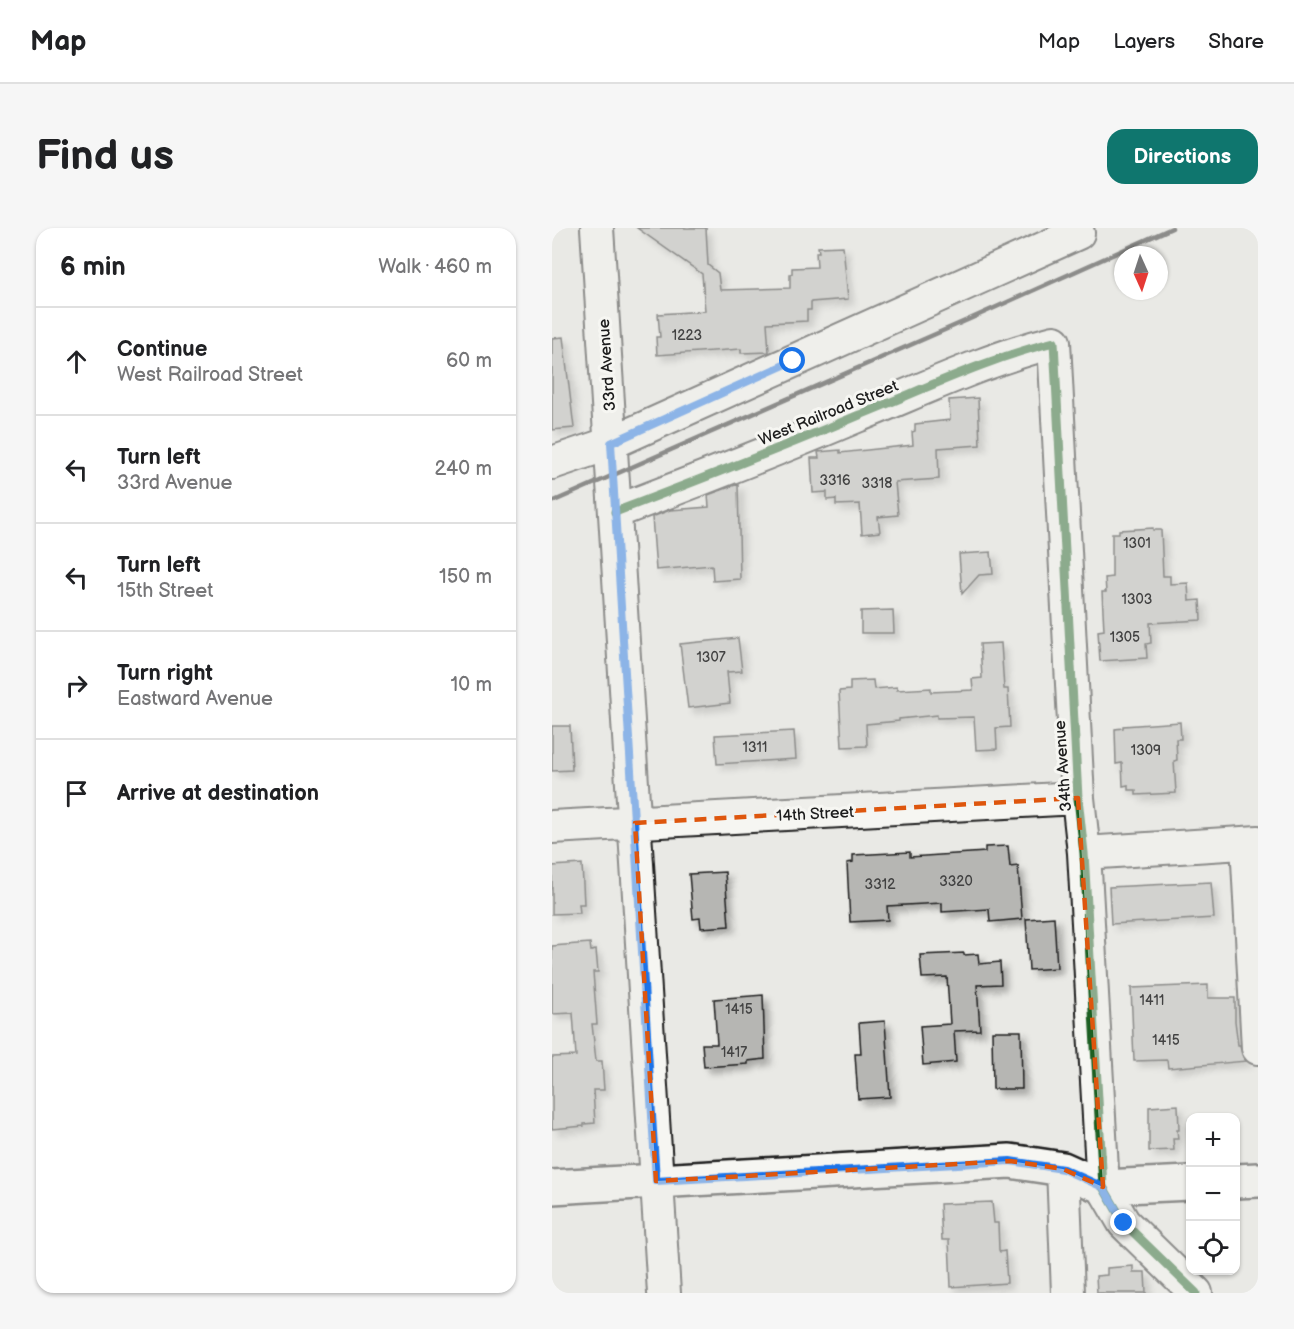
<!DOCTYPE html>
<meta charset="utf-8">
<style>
:root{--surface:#fff;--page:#f6f6f6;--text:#202124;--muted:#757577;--line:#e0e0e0;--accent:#0f766e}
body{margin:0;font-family:"Balsamiq Sans",sans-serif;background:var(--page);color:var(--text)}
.controls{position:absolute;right:18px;bottom:18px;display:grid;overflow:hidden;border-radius:12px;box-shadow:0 2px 4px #0004}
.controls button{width:54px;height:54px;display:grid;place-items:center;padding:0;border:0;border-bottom:2px solid var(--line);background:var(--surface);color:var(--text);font:30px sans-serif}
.compass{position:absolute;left:562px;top:18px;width:54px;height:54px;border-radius:50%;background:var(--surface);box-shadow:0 2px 4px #0004;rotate:177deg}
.stop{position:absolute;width:18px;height:18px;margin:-14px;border:4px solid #1a73e8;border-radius:50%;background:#fff}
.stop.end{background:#1a73e8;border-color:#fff;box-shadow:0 2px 6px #0008}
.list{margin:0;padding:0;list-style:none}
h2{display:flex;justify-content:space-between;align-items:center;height:78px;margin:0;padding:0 24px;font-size:26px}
h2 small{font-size:20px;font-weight:400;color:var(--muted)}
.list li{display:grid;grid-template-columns:39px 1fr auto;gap:18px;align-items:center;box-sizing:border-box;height:108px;padding:0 24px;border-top:2px solid var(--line)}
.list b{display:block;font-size:22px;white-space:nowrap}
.list p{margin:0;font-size:20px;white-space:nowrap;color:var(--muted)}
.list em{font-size:20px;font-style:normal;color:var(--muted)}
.icon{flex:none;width:33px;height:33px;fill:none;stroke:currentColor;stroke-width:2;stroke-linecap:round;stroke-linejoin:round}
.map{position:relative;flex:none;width:706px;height:1065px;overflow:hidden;border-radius:18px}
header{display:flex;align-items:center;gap:36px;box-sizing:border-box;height:84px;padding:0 30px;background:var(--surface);border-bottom:2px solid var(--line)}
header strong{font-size:28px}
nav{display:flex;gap:33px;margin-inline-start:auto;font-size:21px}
.intro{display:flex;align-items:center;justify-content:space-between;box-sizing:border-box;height:144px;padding:0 36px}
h1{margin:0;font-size:42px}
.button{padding:15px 27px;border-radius:18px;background:var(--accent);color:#fff;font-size:21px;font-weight:700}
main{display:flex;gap:36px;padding:0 36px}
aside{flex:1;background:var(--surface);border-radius:18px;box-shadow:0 2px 4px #0004}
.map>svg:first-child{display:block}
.building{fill:#b6b6b3;stroke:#1c1c1c;stroke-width:1.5;filter:url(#shadow)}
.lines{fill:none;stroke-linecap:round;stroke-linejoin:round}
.minor-casing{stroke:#1c1c1c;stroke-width:36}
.major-casing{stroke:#1c1c1c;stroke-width:38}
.minor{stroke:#f6f6f2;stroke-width:32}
.major{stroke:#f6f6f2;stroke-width:33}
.rail{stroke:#1c1c1c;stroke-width:4.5}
.cycleway-casing{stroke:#f6f6f2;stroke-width:13}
.cycleway{stroke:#1b5e20;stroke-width:9}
.route{stroke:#1a73e8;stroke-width:8}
.marked{fill:none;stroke:#de560d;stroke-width:4.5;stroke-dasharray:12 8;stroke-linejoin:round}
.labels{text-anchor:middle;stroke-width:6;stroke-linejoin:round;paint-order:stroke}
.number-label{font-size:14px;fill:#424242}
.street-label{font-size:16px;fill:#1c1c1c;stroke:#f6f6f2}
</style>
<header>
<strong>Map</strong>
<nav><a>Map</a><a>Layers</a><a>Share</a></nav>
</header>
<div class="intro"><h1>Find us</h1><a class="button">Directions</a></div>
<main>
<aside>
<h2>6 min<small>Walk · 460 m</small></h2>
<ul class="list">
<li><svg class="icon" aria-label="ahead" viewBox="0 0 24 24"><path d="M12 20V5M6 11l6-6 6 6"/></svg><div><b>Continue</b><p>West Railroad Street</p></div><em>60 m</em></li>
<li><svg class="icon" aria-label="left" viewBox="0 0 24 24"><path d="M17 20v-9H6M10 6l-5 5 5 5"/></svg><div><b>Turn left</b><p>33rd Avenue</p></div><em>240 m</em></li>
<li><svg class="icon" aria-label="left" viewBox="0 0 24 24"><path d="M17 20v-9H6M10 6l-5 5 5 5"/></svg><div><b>Turn left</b><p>15th Street</p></div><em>150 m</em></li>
<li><svg class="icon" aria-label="right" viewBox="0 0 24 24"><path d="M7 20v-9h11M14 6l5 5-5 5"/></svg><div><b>Turn right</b><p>Eastward Avenue</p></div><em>10 m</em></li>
<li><svg class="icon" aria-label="arrive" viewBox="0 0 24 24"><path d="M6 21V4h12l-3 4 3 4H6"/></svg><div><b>Arrive at destination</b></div></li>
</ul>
</aside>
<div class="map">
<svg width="706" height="1065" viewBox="0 0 706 1065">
<defs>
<filter id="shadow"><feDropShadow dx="5.5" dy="5.5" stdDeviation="3" flood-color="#0004"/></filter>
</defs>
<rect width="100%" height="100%" fill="#e9e9e5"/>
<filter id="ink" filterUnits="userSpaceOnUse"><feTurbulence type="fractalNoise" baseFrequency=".0167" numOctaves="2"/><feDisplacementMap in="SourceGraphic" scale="12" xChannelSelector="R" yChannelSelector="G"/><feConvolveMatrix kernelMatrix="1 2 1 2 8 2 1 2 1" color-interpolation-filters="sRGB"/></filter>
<g filter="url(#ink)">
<path class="building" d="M85,0H154L156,37L166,45L168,62L238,60V46H240V40L265,39L264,24H267L266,19L291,18L296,71L259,74V82H255V93L215,95L217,124L189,125V121L105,127L104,109H108L106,86L153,83L150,46Z
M11,109L22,200L0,202V110Z
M426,170L428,217L386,220L387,251L343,254L346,287L326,289L328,304L310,306L308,276L284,277V271L275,272V264L261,265L259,230H267L266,224L288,222V225L361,217L360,204L363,203V196L398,192L397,172Z
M186,256L188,351L161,353L160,337L104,342L100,289L118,282L157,279L156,267Z
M601,300V302H609L611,348H618V356L636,355L637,373L648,372L649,392L598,395L599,415L594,416L595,430L548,433L546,403L552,402L550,364H554L553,350L560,349V305H567V302Z
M439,324L441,346L427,347L410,366L407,326Z
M341,382L342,405H309V383Z
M186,410L190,443L175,444L178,475L136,480L128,416Z
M449,415L452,461H456L458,499L444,500L445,521L424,522L422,489L385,490V487L347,491V493L314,496L315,518L290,519L287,463L298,462V453L321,452L322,461L345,459V462L379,460V464L421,462L420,451L430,450L428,416Z
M628,494L629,511H624L625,532L622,533L624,565L584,567V562H576V557L571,558L570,535L564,536L563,501L571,500V498Z
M0,498H18L20,542L0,543Z
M242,503L244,531L165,536L163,507Z
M456,618L458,639L466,638L470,691L438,694L437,681L390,684V675L335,678L336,692L298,694L295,635L301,634V627L358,624V629L433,624V619Z
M30,636L32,676H27L28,685L0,686V638Z
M173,644L177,698L149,700L148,690L141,691L137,646Z
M659,654L662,690L559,696L557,659Z
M502,689L505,740L477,742L474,691Z
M38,715L39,723L44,722L46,744H41L45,796H40L44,833H50L52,862H41L43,895L32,896V898L0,901V829L24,828L21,785L0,786V718Z
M412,725V727L426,726L427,736L448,734L449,756L425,757L428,802L402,803L404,834L371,837L368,798L398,796L395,749L370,750L368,727Z
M656,757V770H683V793L686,817H688L691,829L695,833L616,840L615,832L582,833L579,760Z
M211,767L213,831L196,833V836L152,839L150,816H165L162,771Z
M333,793L338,869L306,871L303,826H309L307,795Z
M440,803H469L470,861H441Z
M626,877L627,902H625L626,911H621L622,922L597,923V879Z
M440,974L442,995H446L447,1022L448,1024L453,1023L455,1055L399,1059L397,1012H390L388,976Z
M581,1038V1044H593L594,1065H545L544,1048L555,1047V1040Z"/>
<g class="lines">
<defs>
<path id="minor" d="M45,0L112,1065
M0,235L59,215L526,5
M63,284C144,253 225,222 305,188C370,162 434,131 502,114L526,570L532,625L551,959L572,995L644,1065
M0,599L526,570
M695,615L706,820
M532,625L706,614
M511,941L516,1065"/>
<path id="major" d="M684,953L706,952
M0,959L458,933L511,941L551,959L638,955"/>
</defs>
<use href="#minor" class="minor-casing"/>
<use href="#major" class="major-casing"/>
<use href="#minor" class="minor"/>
<use href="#major" class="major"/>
<path class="rail" d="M0,274L420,90L620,0"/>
<defs>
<path id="cycleway" d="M63,284C144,253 225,222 305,188C370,162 434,131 502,114L526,570L532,625L551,959L572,995L644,1065"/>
</defs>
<use href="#cycleway" class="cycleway-casing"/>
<use href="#cycleway" class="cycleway"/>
</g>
</g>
<g class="lines" filter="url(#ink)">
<path class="route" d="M241,133L59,215L104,953L458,933L511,941L551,959L572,995"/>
</g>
<path d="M0 0H706V1065H0ZM526,570L551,959L511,941L458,933L104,953L83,595Z" fill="#e9e9e5" fill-opacity=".55" fill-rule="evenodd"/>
<path class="marked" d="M526,570L551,959L511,941L458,933L104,953L83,595Z"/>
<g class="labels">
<g class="number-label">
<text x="135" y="112">1223</text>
<text x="283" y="257">3316</text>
<text x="325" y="260">3318</text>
<text x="585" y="320">1301</text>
<text x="585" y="376">1303</text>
<text x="573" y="414">1305</text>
<text x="159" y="434">1307</text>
<text x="203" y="524">1311</text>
<text x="594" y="527">1309</text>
<text x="404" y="658">3320</text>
<text x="328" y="661">3312</text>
<text x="600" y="777">1411</text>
<text x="187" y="786">1415</text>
<text x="614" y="817">1415</text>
<text x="182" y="829">1417</text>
</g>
<g class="street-label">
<text transform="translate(54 137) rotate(-94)" y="6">33rd Avenue</text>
<text transform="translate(276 184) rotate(-22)" y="6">West Railroad Street</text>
<text transform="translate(510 538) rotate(-94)" y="6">34th Avenue</text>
<text transform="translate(263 585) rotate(-3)" y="6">14th Street</text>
</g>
</g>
</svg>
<div class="controls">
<button>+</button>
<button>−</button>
<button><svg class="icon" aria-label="locate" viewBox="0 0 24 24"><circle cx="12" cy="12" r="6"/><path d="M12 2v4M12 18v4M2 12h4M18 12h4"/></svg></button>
</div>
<svg class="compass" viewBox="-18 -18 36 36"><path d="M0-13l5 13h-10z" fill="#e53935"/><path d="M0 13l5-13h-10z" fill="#757577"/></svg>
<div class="stop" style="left:241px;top:133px"></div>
<div class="stop end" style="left:572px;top:995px"></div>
</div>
</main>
